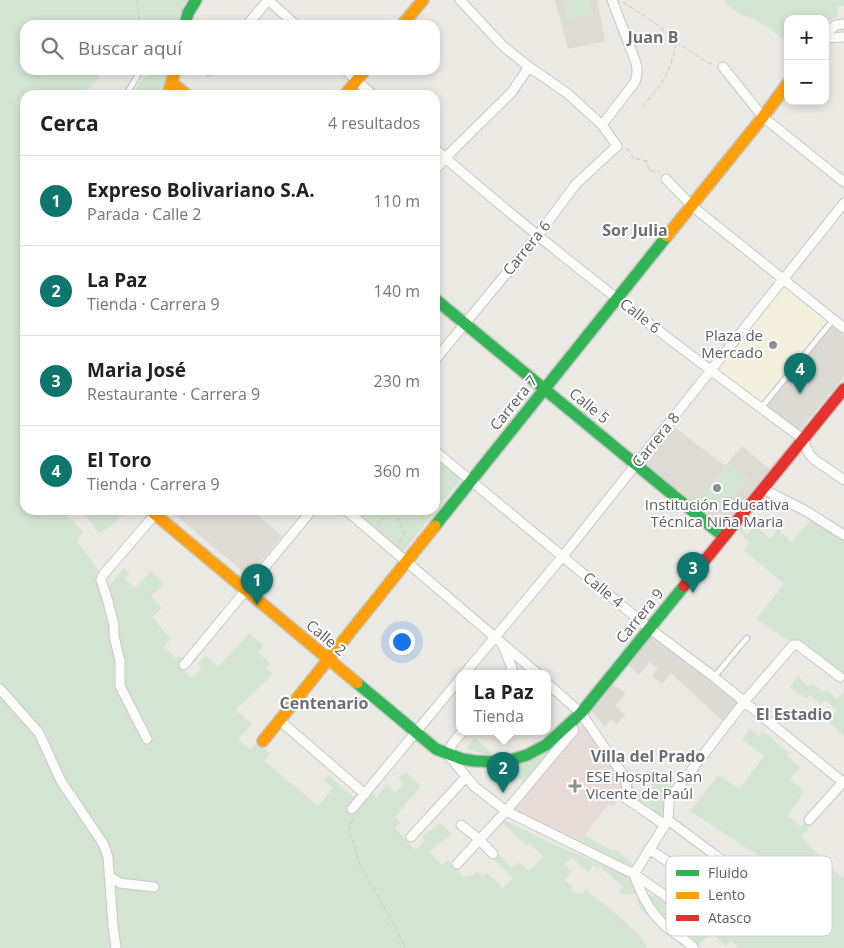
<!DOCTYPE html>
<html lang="es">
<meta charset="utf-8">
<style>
:root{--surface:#fff;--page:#f6f6f6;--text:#202124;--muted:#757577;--line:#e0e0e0;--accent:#0f766e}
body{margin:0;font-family:"Open Sans",sans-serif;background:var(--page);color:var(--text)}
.controls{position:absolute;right:15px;top:15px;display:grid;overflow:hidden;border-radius:10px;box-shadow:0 2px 8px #0003}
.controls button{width:45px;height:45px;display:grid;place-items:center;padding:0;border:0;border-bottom:1px solid var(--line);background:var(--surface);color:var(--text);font:25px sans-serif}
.you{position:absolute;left:401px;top:641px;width:18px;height:18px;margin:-12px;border:4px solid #fff;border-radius:50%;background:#1a73e8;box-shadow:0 0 0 8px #1a73e833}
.badge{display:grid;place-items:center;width:32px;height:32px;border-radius:50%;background:var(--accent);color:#fff;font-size:16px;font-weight:700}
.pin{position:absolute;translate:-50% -41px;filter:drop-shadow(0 1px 2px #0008)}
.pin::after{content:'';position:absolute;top:26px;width:18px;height:15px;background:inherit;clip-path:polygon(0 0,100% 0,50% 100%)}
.popup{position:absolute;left:456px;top:670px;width:95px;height:65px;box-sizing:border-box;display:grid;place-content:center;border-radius:10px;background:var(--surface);filter:drop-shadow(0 1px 4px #0005);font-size:16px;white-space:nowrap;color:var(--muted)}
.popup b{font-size:19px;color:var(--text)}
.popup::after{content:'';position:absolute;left:50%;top:100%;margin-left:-10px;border:10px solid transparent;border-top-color:var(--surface)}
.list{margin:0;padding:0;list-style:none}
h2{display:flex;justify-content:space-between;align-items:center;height:65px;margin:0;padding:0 20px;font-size:21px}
h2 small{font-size:16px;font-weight:400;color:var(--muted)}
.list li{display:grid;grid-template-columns:32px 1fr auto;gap:15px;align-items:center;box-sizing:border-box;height:90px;padding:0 20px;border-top:1px solid var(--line)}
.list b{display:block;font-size:19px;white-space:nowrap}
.list p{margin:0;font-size:16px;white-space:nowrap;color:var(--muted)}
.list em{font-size:16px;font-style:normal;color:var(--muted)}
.icon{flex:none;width:28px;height:28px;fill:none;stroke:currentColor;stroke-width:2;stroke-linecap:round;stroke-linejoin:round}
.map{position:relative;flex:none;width:844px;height:948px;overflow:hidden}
.search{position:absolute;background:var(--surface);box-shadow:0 2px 8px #0003;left:20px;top:20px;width:420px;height:55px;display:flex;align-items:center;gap:12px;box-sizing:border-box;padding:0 18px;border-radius:15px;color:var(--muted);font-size:19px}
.panel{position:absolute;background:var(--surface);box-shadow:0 2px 8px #0003;left:20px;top:90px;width:420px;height:425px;border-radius:15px}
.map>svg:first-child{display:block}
.commercial{fill:#f3f0dd}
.industrial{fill:#dbdad5}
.education{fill:#dddbd4}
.medical{fill:#e6dbd7}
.green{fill:#d3e5d2}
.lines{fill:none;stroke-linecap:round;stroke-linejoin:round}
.lane-casing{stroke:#c6c7c6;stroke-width:7}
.street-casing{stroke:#c6c7c6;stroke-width:11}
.fast-casing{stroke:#c5c6c4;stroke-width:14}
.slow-casing{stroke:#c5c6c4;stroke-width:14}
.jam-casing{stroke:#c5c6c4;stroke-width:14}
.path{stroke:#c7cac8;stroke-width:1;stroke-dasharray:5 2.5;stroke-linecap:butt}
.lane{stroke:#fcfcfb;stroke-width:4.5}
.street{stroke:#fcfcfb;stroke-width:9}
.fast{stroke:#30b455;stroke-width:11}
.slow{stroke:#ff9f0a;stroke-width:11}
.jam{stroke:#e5322d;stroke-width:11}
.poi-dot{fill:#8c8e8f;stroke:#fff;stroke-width:2}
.labels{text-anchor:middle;stroke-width:4;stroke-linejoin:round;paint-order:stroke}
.street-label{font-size:15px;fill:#5a5d61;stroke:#fff}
.poi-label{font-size:15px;fill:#5a5d61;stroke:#fff;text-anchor:end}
.neighbourhood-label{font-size:16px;font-weight:bold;fill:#6b6f73;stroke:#fff}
.key{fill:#fff;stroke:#ceced0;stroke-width:1}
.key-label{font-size:14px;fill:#5a5d61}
</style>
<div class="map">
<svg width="844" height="948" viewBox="0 0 844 948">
<rect width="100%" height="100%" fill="#eae9e4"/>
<path class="commercial" d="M782,283L829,322L762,403L719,369Z"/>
<path class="industrial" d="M829,322L844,335V377L798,432L762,403Z
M650,633L740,700L723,721L671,673L662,684L652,676L658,669L650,662L639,675L625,662Z
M610,682L625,693L615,706L625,715L617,724L611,719L605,726L592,711Z"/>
<path class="education" d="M555,0H597L605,41L568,49Z
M672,425L725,466L742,446L773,472L726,527L641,462Z
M170,510H252L282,536L248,576Z"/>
<path class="medical" d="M583,724L623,780L625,792L613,807L608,804L581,841L507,807Z"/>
<path class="green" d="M0,0H190L181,25H25V70H113L110,73L104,70L85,95H25V510H62L83,532L77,541L101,573L102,579L110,585L124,568L129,573L125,579L135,588L151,571L164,584L151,596L162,608L152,617L171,639L164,647L176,659L179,656L182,658L178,664L191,678L201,669L198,664L205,656L218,667L249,634L264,645L258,653L270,663L266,668L273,674L236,710L252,724L238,739L250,750L257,742L270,754L264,761L318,806L333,788L323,780L328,775L352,796L359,799L368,790L376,797L387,785L395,793L404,784L398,778L406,772L421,786L395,817L400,822L395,828L415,850L425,841L422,836L440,823L452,834L429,852L442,865L448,860L464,877L472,876L477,871L483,877L487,873L503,888L513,878L491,857L493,855L497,858L499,855L512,868L519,862L529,871L543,857L529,843L526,845L502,822L504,820L555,845L631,877L649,914C639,913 638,902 636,894L624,895L619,892L623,886L599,866L597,869L593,865L588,872L571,857L564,865L572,871L565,880L573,887L569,890L582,894L586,890C599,901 644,934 647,948H0Z
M563,0H589L593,15L569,21Z
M724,0H844V6L837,7L839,16L825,23V19H788V34L783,39C776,34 769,27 761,23C748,15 733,14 724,0Z
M152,70H169L166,83L159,95H134L138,84Z
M435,457L461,479L401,554L350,510H435Z
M728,463L748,479L722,511L703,495Z
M763,494L788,500L791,498L804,508L806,505L844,528V675L843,676L756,619L784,584L744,550L749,543L736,528L739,525L747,534L755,526L771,539L778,529L791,542L810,521L790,505L785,509L775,499L773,501Z
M82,510H127L110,527L98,533Z
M798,676L809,687L812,683L825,693L828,691L837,699L844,692V736L828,721L837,711L826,700L821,704L809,695L806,699L790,687Z
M587,716L632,782L636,793L644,797L652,795L653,776L660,773L664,780L671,787C666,796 664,805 665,816L662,822L625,792L623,780L583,724Z
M580,717L524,785L514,769L549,746Z
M750,729L759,736L763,731L789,753L787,756L800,767L790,779L804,791L788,816L801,827L807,821L811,825L801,837L842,878L844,876V948H739L731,940L725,946L712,932L699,945C689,935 677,930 666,921C658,913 653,903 647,894L677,904L710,906L735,892L751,903L764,886L781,870L690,811L718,775L740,789L764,756L742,739Z
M475,738L495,756L466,749Z
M585,836L613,851L614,849L633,864L631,866L581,841Z"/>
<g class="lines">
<defs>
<path id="lane" d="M126,95L141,70
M761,408L833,320
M714,677L747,638"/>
<path id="street" d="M268,0L296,25
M247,25L268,0
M825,34L836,25L844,24
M825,38L844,37
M723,67L763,117L844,182
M345,70L373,95
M209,71V70
M602,125L635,82C638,74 638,68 635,60L612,0
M435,149C553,252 677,346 803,439L809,454L815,460L844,480
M435,170L445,158L511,93L529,67
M666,179L692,206L844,328
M435,360L538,235L576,184L617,146L602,125L567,93L529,67L503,46L460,0
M435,451L649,628L714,677L844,783
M763,489L806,511L844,535
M346,510L538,674
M503,646L512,668L509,674
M184,665L312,510
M464,674L563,556L844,203
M547,683L581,713L626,779L627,793L624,797L665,825
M0,689L39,733L61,781L104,845L108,857L113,926L116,948
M279,720L365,794
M462,732L452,744L448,755L475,787L506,811L634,874L680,906L706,905L727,901L736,889
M147,739L120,686V661L114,636V625L107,598L101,580L103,575L157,512
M352,809L459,680
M668,820L715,855L755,882
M809,820L844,781
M461,825L479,839L493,854
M411,837L466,777
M649,849L712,891
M457,864L506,811L574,730
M109,876L120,883L154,887
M696,881L715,855
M694,948C686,940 678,936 669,929C651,915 641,895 634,874L668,820L669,802L673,794L744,702L793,645H798L840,677"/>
<path id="fast" d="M185,25L188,13L196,0
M435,299L724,537
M435,526L667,236
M357,683L436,749L462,759L475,761L501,762L514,759L527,755L546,745L581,713L684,586"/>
<path id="slow" d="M402,25L423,0
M172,83L187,95
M168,95L175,70
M345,95L365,70
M667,236L763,117L788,83
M150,510L357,683
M263,741L435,526"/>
<path id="jam" d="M684,586L844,389"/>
</defs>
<use href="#lane" class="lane-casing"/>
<use href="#street" class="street-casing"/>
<use href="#fast" class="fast-casing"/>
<use href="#slow" class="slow-casing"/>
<use href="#jam" class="jam-casing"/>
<path class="path" d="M137,0L139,20
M623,2C638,12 662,26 673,40C677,44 675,49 674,54C666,81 659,87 642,107
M676,42L708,63L715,65
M626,149L629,150L633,158L647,161L649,171H658L660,173
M371,510L382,519
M394,510L405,535L410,540
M415,510L426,519
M377,525L390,510
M399,542L404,536
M353,819L348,832L354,843L358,861L397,930L405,948"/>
<use href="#lane" class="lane"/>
<use href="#street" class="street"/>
<use href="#fast" class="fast"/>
<use href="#slow" class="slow"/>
<use href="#jam" class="jam"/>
</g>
<g class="poi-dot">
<circle cx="773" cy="345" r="5"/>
<circle cx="717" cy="488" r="5"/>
<path d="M572.5 778.5h5v5h5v5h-5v5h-5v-5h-5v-5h5z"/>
</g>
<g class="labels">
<g class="street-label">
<text transform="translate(527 248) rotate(-51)" y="5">Carrera 6</text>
<text transform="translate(640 316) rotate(38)" y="5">Calle 6</text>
<text transform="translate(514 403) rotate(-51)" y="5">Carrera 7</text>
<text transform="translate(589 406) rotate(39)" y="5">Calle 5</text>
<text transform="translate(656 440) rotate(-51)" y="5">Carrera 8</text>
<text transform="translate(603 590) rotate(39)" y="5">Calle 4</text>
<text transform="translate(640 616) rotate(-51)" y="5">Carrera 9</text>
<text transform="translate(326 638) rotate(40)" y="5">Calle 2</text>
</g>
<g class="poi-label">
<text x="763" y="341">Plaza de<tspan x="763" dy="17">Mercado</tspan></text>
<text x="717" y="510" text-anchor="middle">Institución Educativa<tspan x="717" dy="17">Técnica Niña Maria</tspan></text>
<text x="586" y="782" text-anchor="start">ESE Hospital San<tspan x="586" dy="17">Vicente de Paúl</tspan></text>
</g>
<g class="neighbourhood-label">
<text x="653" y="43">Juan B</text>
<text x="635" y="236">Sor Julia</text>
<text x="324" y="709">Centenario</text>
<text x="794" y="720">El Estadio</text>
<text x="648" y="762">Villa del Prado</text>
</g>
</g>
<rect x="666" y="856" width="166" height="80" rx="8" class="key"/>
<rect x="676" y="870" width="23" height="6" fill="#30b455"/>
<rect x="676" y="892" width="23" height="7" fill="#ff9f0a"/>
<rect x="676" y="915" width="23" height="6" fill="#e5322d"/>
<g class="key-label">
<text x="708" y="878">Fluido</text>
<text x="708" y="900">Lento</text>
<text x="708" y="923">Atasco</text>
</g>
</svg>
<div class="controls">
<button>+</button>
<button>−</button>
</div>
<div class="you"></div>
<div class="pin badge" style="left:257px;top:605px">1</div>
<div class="pin badge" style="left:503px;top:793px">2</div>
<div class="popup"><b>La Paz</b>Tienda</div>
<div class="pin badge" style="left:693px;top:593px">3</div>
<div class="pin badge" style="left:800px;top:394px">4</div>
<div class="search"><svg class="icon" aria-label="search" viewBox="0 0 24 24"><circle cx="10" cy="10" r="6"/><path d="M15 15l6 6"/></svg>Buscar aquí</div>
<section class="panel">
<h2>Cerca<small>4 resultados</small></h2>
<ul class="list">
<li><span class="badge">1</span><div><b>Expreso Bolivariano S.A.</b><p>Parada · Calle 2</p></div><em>110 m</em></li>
<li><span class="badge">2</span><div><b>La Paz</b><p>Tienda · Carrera 9</p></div><em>140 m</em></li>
<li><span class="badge">3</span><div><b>Maria José</b><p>Restaurante · Carrera 9</p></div><em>230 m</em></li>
<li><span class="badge">4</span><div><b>El Toro</b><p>Tienda · Carrera 9</p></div><em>360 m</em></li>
</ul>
</section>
</div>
